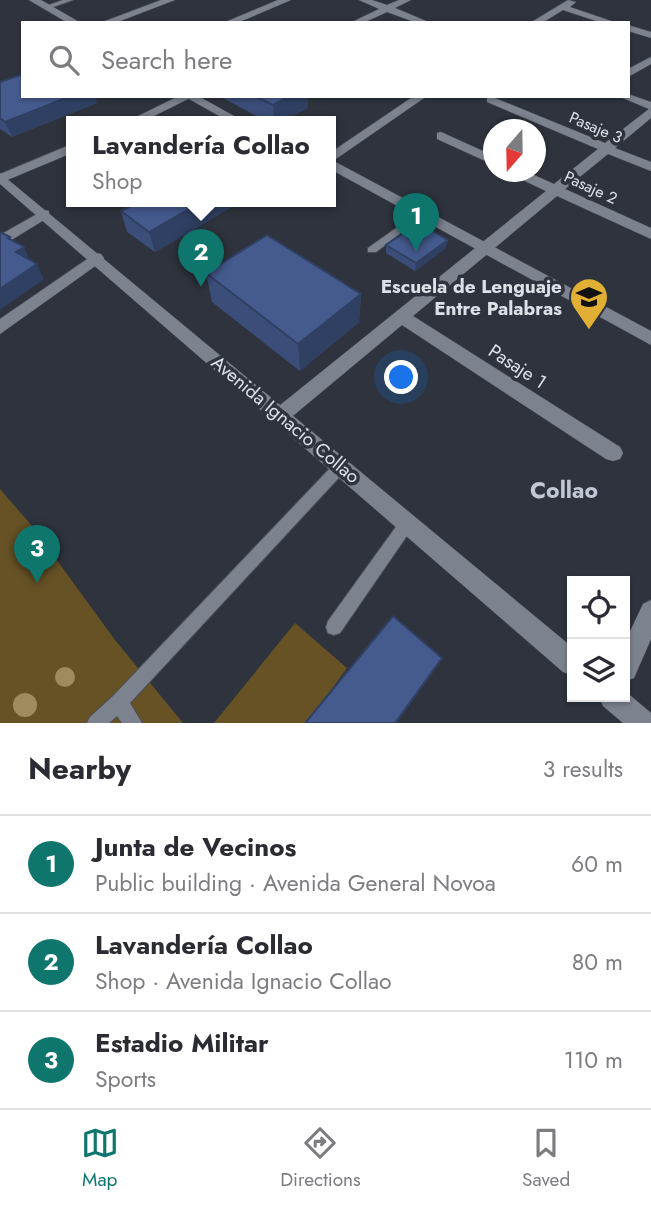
<!DOCTYPE html>
<meta charset="utf-8">
<style>
:root{--surface:#fff;--page:#f7f7f7;--text:#2b2b33;--muted:#7c7c81;--line:#e1e1e2;--accent:#0f766e}
body{margin:0;font-family:Jost,sans-serif;background:var(--page);color:var(--text)}
.controls{position:absolute;right:21px;bottom:21px;display:grid;overflow:hidden;border-radius:0px;box-shadow:0 2px 5px #0004}
.controls button{width:63px;height:63px;display:grid;place-items:center;padding:0;border:0;border-bottom:2px solid var(--line);background:var(--surface);color:var(--text);font:35px sans-serif}
.compass{position:absolute;left:483px;top:119px;width:63px;height:63px;border-radius:50%;background:var(--surface);box-shadow:0 2px 5px #0004;rotate:200deg}
.you{position:absolute;left:402px;top:378px;width:24px;height:24px;margin:-18px;border:5px solid #fff;border-radius:50%;background:#1a73e8;box-shadow:0 0 0 10px #1a73e833}
.badge{display:grid;place-items:center;width:46px;height:46px;border-radius:50%;background:var(--accent);color:#fff;font-size:23px;font-weight:700}
.pin{position:absolute;translate:-50% -58px;filter:drop-shadow(0 2px 4px #0008)}
.pin::after{content:'';position:absolute;top:37px;width:24px;height:21px;background:inherit;clip-path:polygon(0 0,100% 0,50% 100%)}
.popup{position:absolute;left:66px;top:116px;width:270px;height:91px;box-sizing:border-box;display:grid;place-content:center;border-radius:0px;background:var(--surface);filter:drop-shadow(0 2px 5px #0005);font-size:23px;white-space:nowrap;color:var(--muted)}
.popup b{font-size:26px;color:var(--text)}
.popup::after{content:'';position:absolute;left:50%;top:100%;margin-left:-14px;border:14px solid transparent;border-top-color:var(--surface)}
.list{margin:0;padding:0;list-style:none}
h2{display:flex;justify-content:space-between;align-items:center;height:91px;margin:0;padding:0 28px;font-size:30px}
h2 small{font-size:23px;font-weight:400;color:var(--muted)}
.list li{display:grid;grid-template-columns:46px 1fr auto;gap:21px;align-items:center;box-sizing:border-box;height:98px;padding:0 28px;border-top:2px solid var(--line)}
.list b{display:block;font-size:26px;white-space:nowrap}
.list p{margin:0;font-size:23px;white-space:nowrap;color:var(--muted)}
.list em{font-size:23px;font-style:normal;color:var(--muted)}
.icon{flex:none;width:38px;height:38px;fill:none;stroke:currentColor;stroke-width:2;stroke-linecap:round;stroke-linejoin:round}
.map{position:relative;flex:none;width:651px;height:723px;overflow:hidden}
.search{position:absolute;background:var(--surface);box-shadow:0 2px 5px #0004;left:21px;right:21px;top:21px;height:77px;display:flex;align-items:center;gap:18px;box-sizing:border-box;padding:0 24px;border-radius:0px;color:var(--muted);font-size:26px}
.sheet{height:385px;background:var(--surface)}
nav{display:flex;justify-content:space-around;align-items:center;box-sizing:border-box;height:98px;border-top:2px solid var(--line);background:var(--surface);font-size:19px;color:var(--muted)}
nav a{display:grid;justify-items:center;gap:4px}
nav .on{color:var(--accent)}
.map>svg:first-child{display:block}
.green{fill:#665225}
.lines{fill:none;stroke-linecap:round;stroke-linejoin:round}
.service-casing{stroke:#4a4e57;stroke-width:2}
.minor-casing{stroke:#4a4e57;stroke-width:1}
.secondary-casing{stroke:#4a4e57;stroke-width:1}
.service{fill:#7c828e;fill-rule:evenodd}
.minor{fill:#7c828e;fill-rule:evenodd}
.secondary{fill:#7c828e;fill-rule:evenodd}
.tree{fill:#9f8b5e}
.wall{fill:#3b4e7a}
.shaded-wall{fill:#304063}
.building{fill:#455b8e;stroke:#304063;stroke-width:2}
.labels{text-anchor:middle;stroke-width:7;stroke-linejoin:round;paint-order:stroke}
.far-street-label{font-size:16px;fill:#dde0e7;stroke:#2e333d}
.poi-label{font-size:19px;font-weight:bold;fill:#dde0e7;stroke:#2e333d;text-anchor:end}
.street-label{font-size:19px;fill:#dde0e7;stroke:#2e333d}
.quarter-label{font-size:23px;font-weight:bold;fill:#c1c7d4;stroke:#2e333d}
</style>
<div class="map">
<svg width="651" height="723" viewBox="0 0 651 723">
<rect width="100%" height="100%" fill="#2e333d"/>
<path class="green" d="M0,489L32,526L115,640L183,723H0Z
M295,623L347,668L307,723H214Z"/>
<g class="lines">
<defs>
<path id="service" d="M63,0H73L47,9L44,7Z
M423,209L428,212L426,214L376,252H368V248Z
M341,460L346,462L348,466L346,470L130,703L142,723H122L117,716L109,723H87L90,717L113,696L336,462Z
M408,515L413,517L415,522L413,527L340,633L334,635L328,633L326,627L328,621L403,517Z"/>
<path id="minor" d="M161,0H175L115,23H100Z
M278,0H291L237,23H223Z
M359,0H372L387,5L399,0H411L395,8L431,23H417L387,12L363,23H350L379,9Z
M568,0L576,2L570,7L617,23H602L563,10L542,23H530Z
M628,25L651,32V38L628,31Z
M651,57V64L628,77V69Z
M628,94L651,102V118L615,148L651,162V171L608,154L565,189L651,228V239L557,196L413,316L620,447L623,453L620,459L613,461L606,459L402,325L288,420L281,423L274,420L272,415L274,410L546,191L512,175L511,172H527L554,184L598,149L487,102V98H495L605,143L649,109L618,96H628Z
M179,96H194L144,121H128Z
M414,96H427L330,163V153Z
M441,132L494,156V165L437,139V133Z
M72,144V153L0,183V174Z
M44,210L49,211V217L0,247V235Z
M96,253L101,254L104,258L101,262L0,334V319Z
M651,600V639L634,678L625,681V642L643,604Z"/>
<path id="secondary" d="M29,0H41L81,23H68Z
M184,96H198L243,121H228Z
M330,159L651,331V345L330,169Z
M0,173L572,647V675L563,672L0,184Z
M625,691L651,713V723H623L603,706L599,697H625Z"/>
</defs>
<use href="#service" class="service-casing"/>
<use href="#minor" class="minor-casing"/>
<use href="#secondary" class="secondary-casing"/>
<use href="#service" class="service"/>
<use href="#minor" class="minor"/>
<use href="#secondary" class="secondary"/>
</g>
<g class="tree">
<circle cx="65" cy="677" r="10"/>
<circle cx="25" cy="705" r="12"/>
</g>
<path class="wall" d="M0,82L97,103L12,137L0,129Z
M222,96H307L308,108L282,121H266L223,98Z
M242,201L155,252L127,232L121,211Z
M386,245L446,248L415,271L386,253Z
M206,273L361,294L359,322L300,371L212,302Z"/>
<path class="shaded-wall" d="M71,96H95L97,103L12,137L5,122Z
M290,96H307L308,108L282,121H274L273,105Z
M203,201H242L155,252L149,232Z
M10,237L17,252L24,247L31,262L23,267L8,238Z
M448,240L446,248L415,271L416,263Z
M37,264L44,279L0,310V289Z
M361,294L359,322L300,371L298,344Z
M442,658L437,667L397,723H395Z"/>
<path class="building" d="M23,74V96H71L5,122L0,118V82Z
M255,96H290L273,105Z
M140,201H203L149,232L121,211Z
M418,223L448,240L416,263L386,245Z
M0,232L10,237L8,238L24,247L16,252L37,264L0,289Z
M267,235L361,294L298,344L206,273Z
M393,616L442,658L395,723H307L306,722Z"/>
<defs>
<symbol id="school-pin" viewBox="-11 -11 22 30"><path d="M0 17L-7.5 6A9.5 9.5 0 1 1 7.5 6Z" fill="#e1af34" stroke="#2e333d"/><path d="M0-5L7-2L0 1L-7-2ZM-4 1L0 2.5L4 1V4Q0 6-4 4Z" fill="#111"/></symbol>
</defs>
<g fill-rule="evenodd">
<use href="#school-pin" x="567" y="275" width="44" height="60"/>
</g>
<g class="labels">
<g class="far-street-label">
<text transform="translate(596 127) rotate(23)" y="6">Pasaje 3</text>
<text transform="translate(591 187) rotate(25)" y="6">Pasaje 2</text>
</g>
<g class="poi-label">
<text x="562" y="293">Escuela de Lenguaje<tspan x="562" dy="22">Entre Palabras</tspan></text>
</g>
<g class="street-label">
<text transform="translate(518 366) rotate(33)" y="7">Pasaje 1</text>
<text transform="translate(286 419) rotate(40)" y="7">Avenida Ignacio Collao</text>
</g>
<g class="quarter-label">
<text x="564" y="498">Collao</text>
</g>
</g>
</svg>
<div class="controls">
<button><svg class="icon" aria-label="locate" viewBox="0 0 24 24"><circle cx="12" cy="12" r="6"/><path d="M12 2v4M12 18v4M2 12h4M18 12h4"/></svg></button>
<button><svg class="icon" aria-label="layers" viewBox="0 0 24 24"><path d="M12 4l9 5-9 5-9-5zM3 14l9 5 9-5"/></svg></button>
</div>
<svg class="compass" viewBox="-18 -18 36 36"><path d="M0-13l5 13h-10z" fill="#e53935"/><path d="M0 13l5-13h-10z" fill="#7c7c81"/></svg>
<div class="you"></div>
<div class="pin badge" style="left:416px;top:251px">1</div>
<div class="pin badge" style="left:201px;top:287px">2</div>
<div class="popup"><b>Lavandería Collao</b>Shop</div>
<div class="pin badge" style="left:37px;top:583px">3</div>
<div class="search"><svg class="icon" aria-label="search" viewBox="0 0 24 24"><circle cx="10" cy="10" r="6"/><path d="M15 15l6 6"/></svg>Search here</div>
</div>
<section class="sheet">
<h2>Nearby<small>3 results</small></h2>
<ul class="list">
<li><span class="badge">1</span><div><b>Junta de Vecinos</b><p>Public building · Avenida General Novoa</p></div><em>60 m</em></li>
<li><span class="badge">2</span><div><b>Lavandería Collao</b><p>Shop · Avenida Ignacio Collao</p></div><em>80 m</em></li>
<li><span class="badge">3</span><div><b>Estadio Militar</b><p>Sports</p></div><em>110 m</em></li>
</ul>
</section>
<nav>
<a class="on"><svg class="icon" aria-label="map" viewBox="0 0 24 24"><path d="M3 6l6-2 6 2 6-2v14l-6 2-6-2-6 2zM9 4v14M15 6v14"/></svg>Map</a>
<a><svg class="icon" aria-label="directions" viewBox="0 0 24 24"><path d="M12 3l9 9-9 9-9-9zM9 14v-3h6M13 9l2 2-2 2"/></svg>Directions</a>
<a><svg class="icon" aria-label="saved" viewBox="0 0 24 24"><path d="M7 4h10v16l-5-4-5 4z"/></svg>Saved</a>
</nav>
